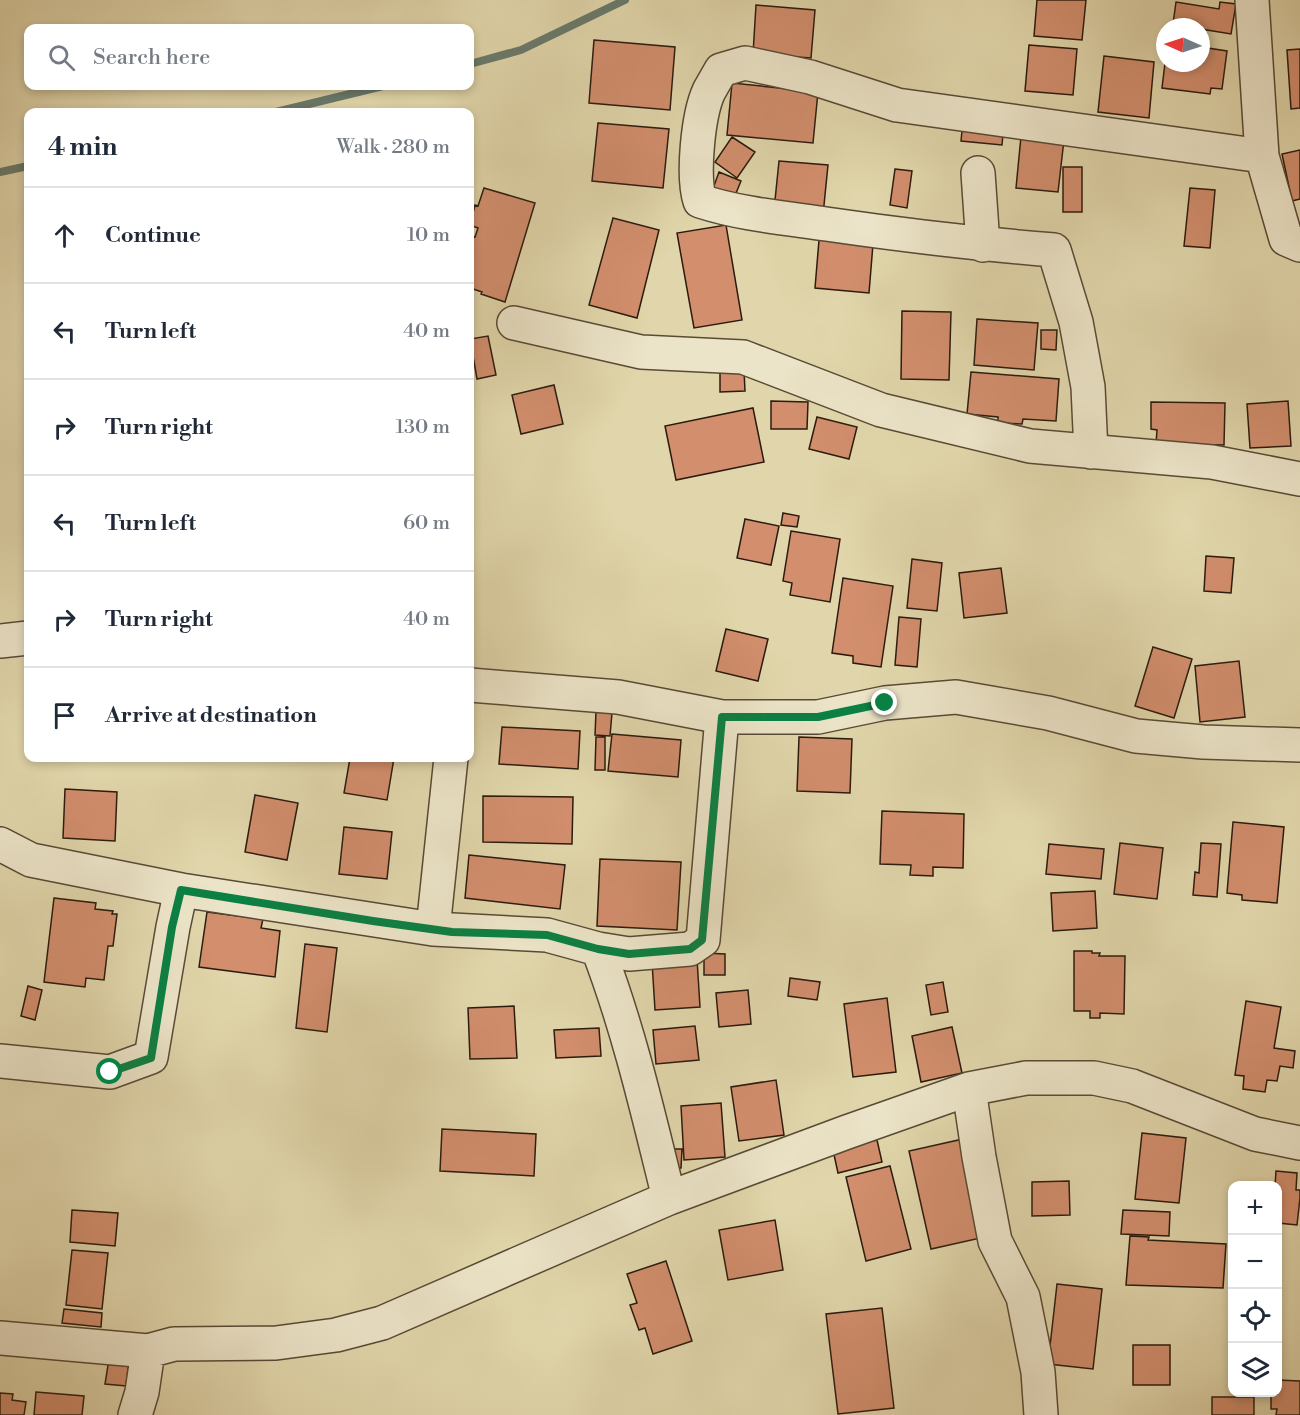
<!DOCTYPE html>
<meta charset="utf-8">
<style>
:root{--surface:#fff;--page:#f2f2f3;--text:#1f2937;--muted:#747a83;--line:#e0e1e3}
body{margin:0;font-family:"Libre Bodoni",serif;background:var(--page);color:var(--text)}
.controls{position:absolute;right:18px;bottom:18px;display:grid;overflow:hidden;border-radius:12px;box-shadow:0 3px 9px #0003}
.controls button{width:54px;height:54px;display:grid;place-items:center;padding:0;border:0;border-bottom:2px solid var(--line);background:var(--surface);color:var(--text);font:30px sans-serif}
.compass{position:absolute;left:1156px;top:18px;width:54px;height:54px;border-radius:50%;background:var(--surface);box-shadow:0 3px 9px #0003;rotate:273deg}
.stop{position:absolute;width:18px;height:18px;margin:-14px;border:4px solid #0b8043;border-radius:50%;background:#fff}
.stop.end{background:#0b8043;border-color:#fff;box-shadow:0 2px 6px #0008}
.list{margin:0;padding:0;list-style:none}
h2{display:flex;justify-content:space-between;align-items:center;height:78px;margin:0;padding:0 24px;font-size:26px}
h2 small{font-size:20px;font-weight:400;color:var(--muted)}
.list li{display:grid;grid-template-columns:39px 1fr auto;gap:18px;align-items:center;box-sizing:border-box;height:96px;padding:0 24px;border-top:2px solid var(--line)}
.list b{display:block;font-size:22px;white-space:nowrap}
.list em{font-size:20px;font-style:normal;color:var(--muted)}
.icon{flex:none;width:33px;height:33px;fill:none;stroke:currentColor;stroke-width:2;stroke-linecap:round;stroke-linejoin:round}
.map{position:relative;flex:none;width:1300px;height:1415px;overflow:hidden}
.search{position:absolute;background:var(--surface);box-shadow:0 3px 9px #0003;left:24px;top:24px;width:450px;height:66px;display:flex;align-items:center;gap:15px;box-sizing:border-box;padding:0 21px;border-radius:12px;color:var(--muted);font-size:22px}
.panel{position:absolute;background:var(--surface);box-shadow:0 3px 9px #0003;left:24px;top:108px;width:450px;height:654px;border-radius:12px}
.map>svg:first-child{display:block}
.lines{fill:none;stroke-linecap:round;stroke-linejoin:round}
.stream{stroke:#6a7a6c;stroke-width:8}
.building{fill:#d28e6d;stroke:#2b1b0e;stroke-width:1.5}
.minor-casing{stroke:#584a35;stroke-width:36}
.minor{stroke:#ece4c8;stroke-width:33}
.route{stroke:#0b8043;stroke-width:8}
</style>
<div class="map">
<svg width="1300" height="1415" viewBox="0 0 1300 1415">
<rect width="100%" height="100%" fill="#e1d6ab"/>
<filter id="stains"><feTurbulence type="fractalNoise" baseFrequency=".00333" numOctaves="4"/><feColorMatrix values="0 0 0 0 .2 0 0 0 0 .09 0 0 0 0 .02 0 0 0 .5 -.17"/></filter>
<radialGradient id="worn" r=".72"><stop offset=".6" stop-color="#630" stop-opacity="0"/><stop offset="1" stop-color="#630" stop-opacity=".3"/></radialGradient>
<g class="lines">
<path class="stream" d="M470,64L521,50L625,0
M276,112L383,86
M0,172L28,166"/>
</g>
<path class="building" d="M1037,0H1086L1082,40L1034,36Z
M1176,2L1219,9L1220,2L1236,4L1231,34L1201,29V27L1173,24Z
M756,5L815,10L811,58L753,54Z
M594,40L675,47L670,110L589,103Z
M1029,45L1077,49L1073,95L1025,91Z
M1201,47L1227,51L1222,89L1211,88L1210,94L1162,88L1165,63H1201Z
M1300,49V108L1291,109L1287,50Z
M1104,56L1154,62L1149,118L1098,112Z
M732,83L818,92L813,143L727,135Z
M963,120L1004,123L1002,145L961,141Z
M598,123L669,129L663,188L592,181Z
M1022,126L1065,131L1058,192L1016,188Z
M732,137L755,152L737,178L715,162Z
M1300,150V199L1292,201L1282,154Z
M779,161L828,165L823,215L774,210Z
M1063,167H1082V212H1063Z
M895,169L912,171L907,208L890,205Z
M719,172L741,181L732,203L711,194Z
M484,188L535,203L505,302L481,294L482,292L470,288V244L472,236L475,237L478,228L470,225L475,205L478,206Z
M1190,188L1215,190L1210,248L1184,246Z
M613,218L659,230L637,318L589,305Z
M726,225L742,320L694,328L677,233Z
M819,240L873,244L869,293L815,288Z
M902,311L951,312L949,380L901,379Z
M977,319L1038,323L1034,370L974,365Z
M1041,330H1057L1056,350L1041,349Z
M488,336L496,375L477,379L470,339Z
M744,370L745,391L720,392V371Z
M971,372L1059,379L1056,421L1023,419L1022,424L998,423V417L967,414Z
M554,385L563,424L521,434L512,395Z
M771,401L808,402L807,429H771Z
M1288,401L1291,446L1250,448L1247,404Z
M1151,402L1225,403L1224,445L1156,444L1157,430L1151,429Z
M753,408L764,462L676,480L665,426Z
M817,417L857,427L849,459L809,449Z
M783,513L799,516L797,527L781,525Z
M745,519L779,526L771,565L737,558Z
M791,531L840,539L830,602L790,595L792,583L783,581Z
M1206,556L1234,558L1231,593L1204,591Z
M912,559L942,563L937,611L907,608Z
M1001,568L1007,613L964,618L959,573Z
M843,578L893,586L881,667L853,663V656L832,653Z
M899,617L921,619L917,667L895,665Z
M726,629L768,639L758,681L716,671Z
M1153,647L1192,659L1174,718L1135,706Z
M1239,661L1245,717L1200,722L1195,666Z
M596,711L612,713L610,736L595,735Z
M502,727L580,731L578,769L499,764Z
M612,734L681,740L678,777L608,771Z
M596,737H605V770H595Z
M799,737L852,739L850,793L797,791Z
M350,758H394L387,800L344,793Z
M65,789L117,792L115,841L63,838Z
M255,795L298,803L287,860L245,852Z
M483,796L573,797L572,844L483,842Z
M882,811L964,814L963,868L933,867V876L910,875L911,865L880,864Z
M1233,822L1284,827L1277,903L1242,900V895L1227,893Z
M344,827L392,832L387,879L339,874Z
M1120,843L1163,848L1157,899L1114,894Z
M1201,843L1221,844L1217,897L1193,895L1195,872L1199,873Z
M1049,844L1104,849L1101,879L1046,874Z
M469,855L565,865L560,909L465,898Z
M600,859L681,862L677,930L597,926Z
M1095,891L1097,928L1053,931L1051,893Z
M54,898L96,903L95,909L113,911L112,914H117L113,946H108L104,980L86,978L85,987L44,982Z
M207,912L263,919L261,928L280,931L275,977L199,967Z
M305,944L337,948L327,1032L296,1028Z
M1074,951H1092V953H1100L1099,956H1125L1124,1014L1100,1013V1018H1090V1011H1074Z
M704,953L725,954V975H704Z
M697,959L700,1007L655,1010L652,962Z
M790,978L820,982L817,1000L788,996Z
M943,982L948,1012L931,1015L926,985Z
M28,986L42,990L35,1020L21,1016Z
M748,990L751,1024L719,1027L716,993Z
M887,998L896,1072L853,1077L844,1004Z
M1246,1001L1281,1007L1274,1048L1295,1051L1293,1068L1280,1066L1277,1081L1267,1080L1265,1092L1243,1089L1244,1076L1235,1075Z
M514,1006L517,1058L470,1059L468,1008Z
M695,1026L699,1060L656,1064L653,1030Z
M952,1027L962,1073L921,1082L912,1036Z
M599,1028L601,1056L556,1058L554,1030Z
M776,1080L784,1135L739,1141L731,1087Z
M721,1103L725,1157L684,1160L681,1106Z
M442,1129L536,1134L534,1176L440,1171Z
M1142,1133L1186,1138L1179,1203L1135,1199Z
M963,1139L985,1237L931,1249L909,1151Z
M877,1140L882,1162L838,1173L833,1150Z
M672,1149H682L681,1168H672Z
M890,1166L911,1249L866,1261L846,1177Z
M1276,1171L1297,1173L1296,1190H1300V1198L1297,1225L1278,1223V1186H1275Z
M1069,1181L1070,1215L1032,1216V1182Z
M72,1210L118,1213L115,1246L70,1242Z
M1123,1210L1170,1212L1169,1236L1121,1234Z
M775,1220L783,1270L728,1280L719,1230Z
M1130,1236L1149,1237L1148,1240L1226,1244L1223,1288L1126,1285Z
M72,1250L108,1253L102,1309L66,1305Z
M666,1261L692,1341L653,1354L645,1328L639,1330L630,1305L637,1303L627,1274Z
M1057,1284L1102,1289L1093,1369L1048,1364Z
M882,1308L894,1408L838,1414L826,1314Z
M64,1309L102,1313L101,1327L62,1323Z
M1133,1345H1170V1385H1133Z
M109,1359L129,1361L126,1386L105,1384Z
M1278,1380L1300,1381V1415H1276L1277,1409H1271V1394H1277Z
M36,1392L84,1396L82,1415H34Z
M0,1393L13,1394L12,1400L26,1402L24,1415H0Z
M1212,1397H1254V1415H1212Z"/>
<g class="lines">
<defs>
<path id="minor" d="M1252,0L1262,156
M978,173L983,245
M514,323L641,352L743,357L881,410L1030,446L1212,462L1300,479
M1091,452L1088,387L1076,322L1054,250C978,244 902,235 826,224C784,218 740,214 700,201C692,176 698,115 709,91C713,84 717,77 721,70L745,63L810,77L897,105L1262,156L1286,239L1300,245
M0,641L28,638
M470,685L618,697L722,717
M0,844L31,860L181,890
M433,929L451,758
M598,949L629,954L690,949L703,940L722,717H818L885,703L956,697L1048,713L1136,736L1203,742L1300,745
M0,1061L110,1072L151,1057L173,927L181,890L433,929L547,935L598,949C629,1030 648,1113 669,1198
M969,1089L979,1157L995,1241L1023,1297L1038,1372L1041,1415
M0,1338L148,1351L174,1344L276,1343L336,1335L382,1323L669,1198L847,1132L969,1089L1026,1078H1094L1132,1086L1255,1134L1300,1143
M135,1415L142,1392L148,1351"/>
</defs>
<use href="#minor" class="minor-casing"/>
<use href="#minor" class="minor"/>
</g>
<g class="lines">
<path class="route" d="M110,1072L151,1058L172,927L181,890L373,921L452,932L547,935L598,949L629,954L690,949L702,940L722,717H818L885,703"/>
</g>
<rect width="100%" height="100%" filter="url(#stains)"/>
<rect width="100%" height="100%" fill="url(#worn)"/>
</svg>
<div class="controls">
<button>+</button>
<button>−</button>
<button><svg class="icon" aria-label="locate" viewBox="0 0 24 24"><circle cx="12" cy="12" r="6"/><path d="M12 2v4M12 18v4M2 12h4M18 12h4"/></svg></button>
<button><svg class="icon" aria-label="layers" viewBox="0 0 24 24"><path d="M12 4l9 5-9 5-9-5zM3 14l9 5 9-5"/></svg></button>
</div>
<svg class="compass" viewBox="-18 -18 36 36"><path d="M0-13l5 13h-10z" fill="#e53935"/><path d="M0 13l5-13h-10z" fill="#747a83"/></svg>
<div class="stop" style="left:110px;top:1072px"></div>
<div class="stop end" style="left:885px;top:703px"></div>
<div class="search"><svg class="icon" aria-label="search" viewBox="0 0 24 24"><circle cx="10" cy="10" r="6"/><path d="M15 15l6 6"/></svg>Search here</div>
<section class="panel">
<h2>4 min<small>Walk · 280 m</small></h2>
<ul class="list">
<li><svg class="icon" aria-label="ahead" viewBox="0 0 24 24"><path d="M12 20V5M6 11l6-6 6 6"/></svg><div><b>Continue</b></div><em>10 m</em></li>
<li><svg class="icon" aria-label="left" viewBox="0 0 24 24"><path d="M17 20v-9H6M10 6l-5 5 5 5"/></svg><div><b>Turn left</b></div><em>40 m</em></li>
<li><svg class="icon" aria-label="right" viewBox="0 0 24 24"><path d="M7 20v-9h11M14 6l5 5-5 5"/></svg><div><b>Turn right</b></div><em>130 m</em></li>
<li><svg class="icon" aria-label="left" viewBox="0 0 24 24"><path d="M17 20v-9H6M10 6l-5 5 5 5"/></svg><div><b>Turn left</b></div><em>60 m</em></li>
<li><svg class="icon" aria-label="right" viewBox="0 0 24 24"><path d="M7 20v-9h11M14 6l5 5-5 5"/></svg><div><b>Turn right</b></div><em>40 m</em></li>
<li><svg class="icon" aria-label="arrive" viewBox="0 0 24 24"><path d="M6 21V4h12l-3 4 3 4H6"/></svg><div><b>Arrive at destination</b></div></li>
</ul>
</section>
</div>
